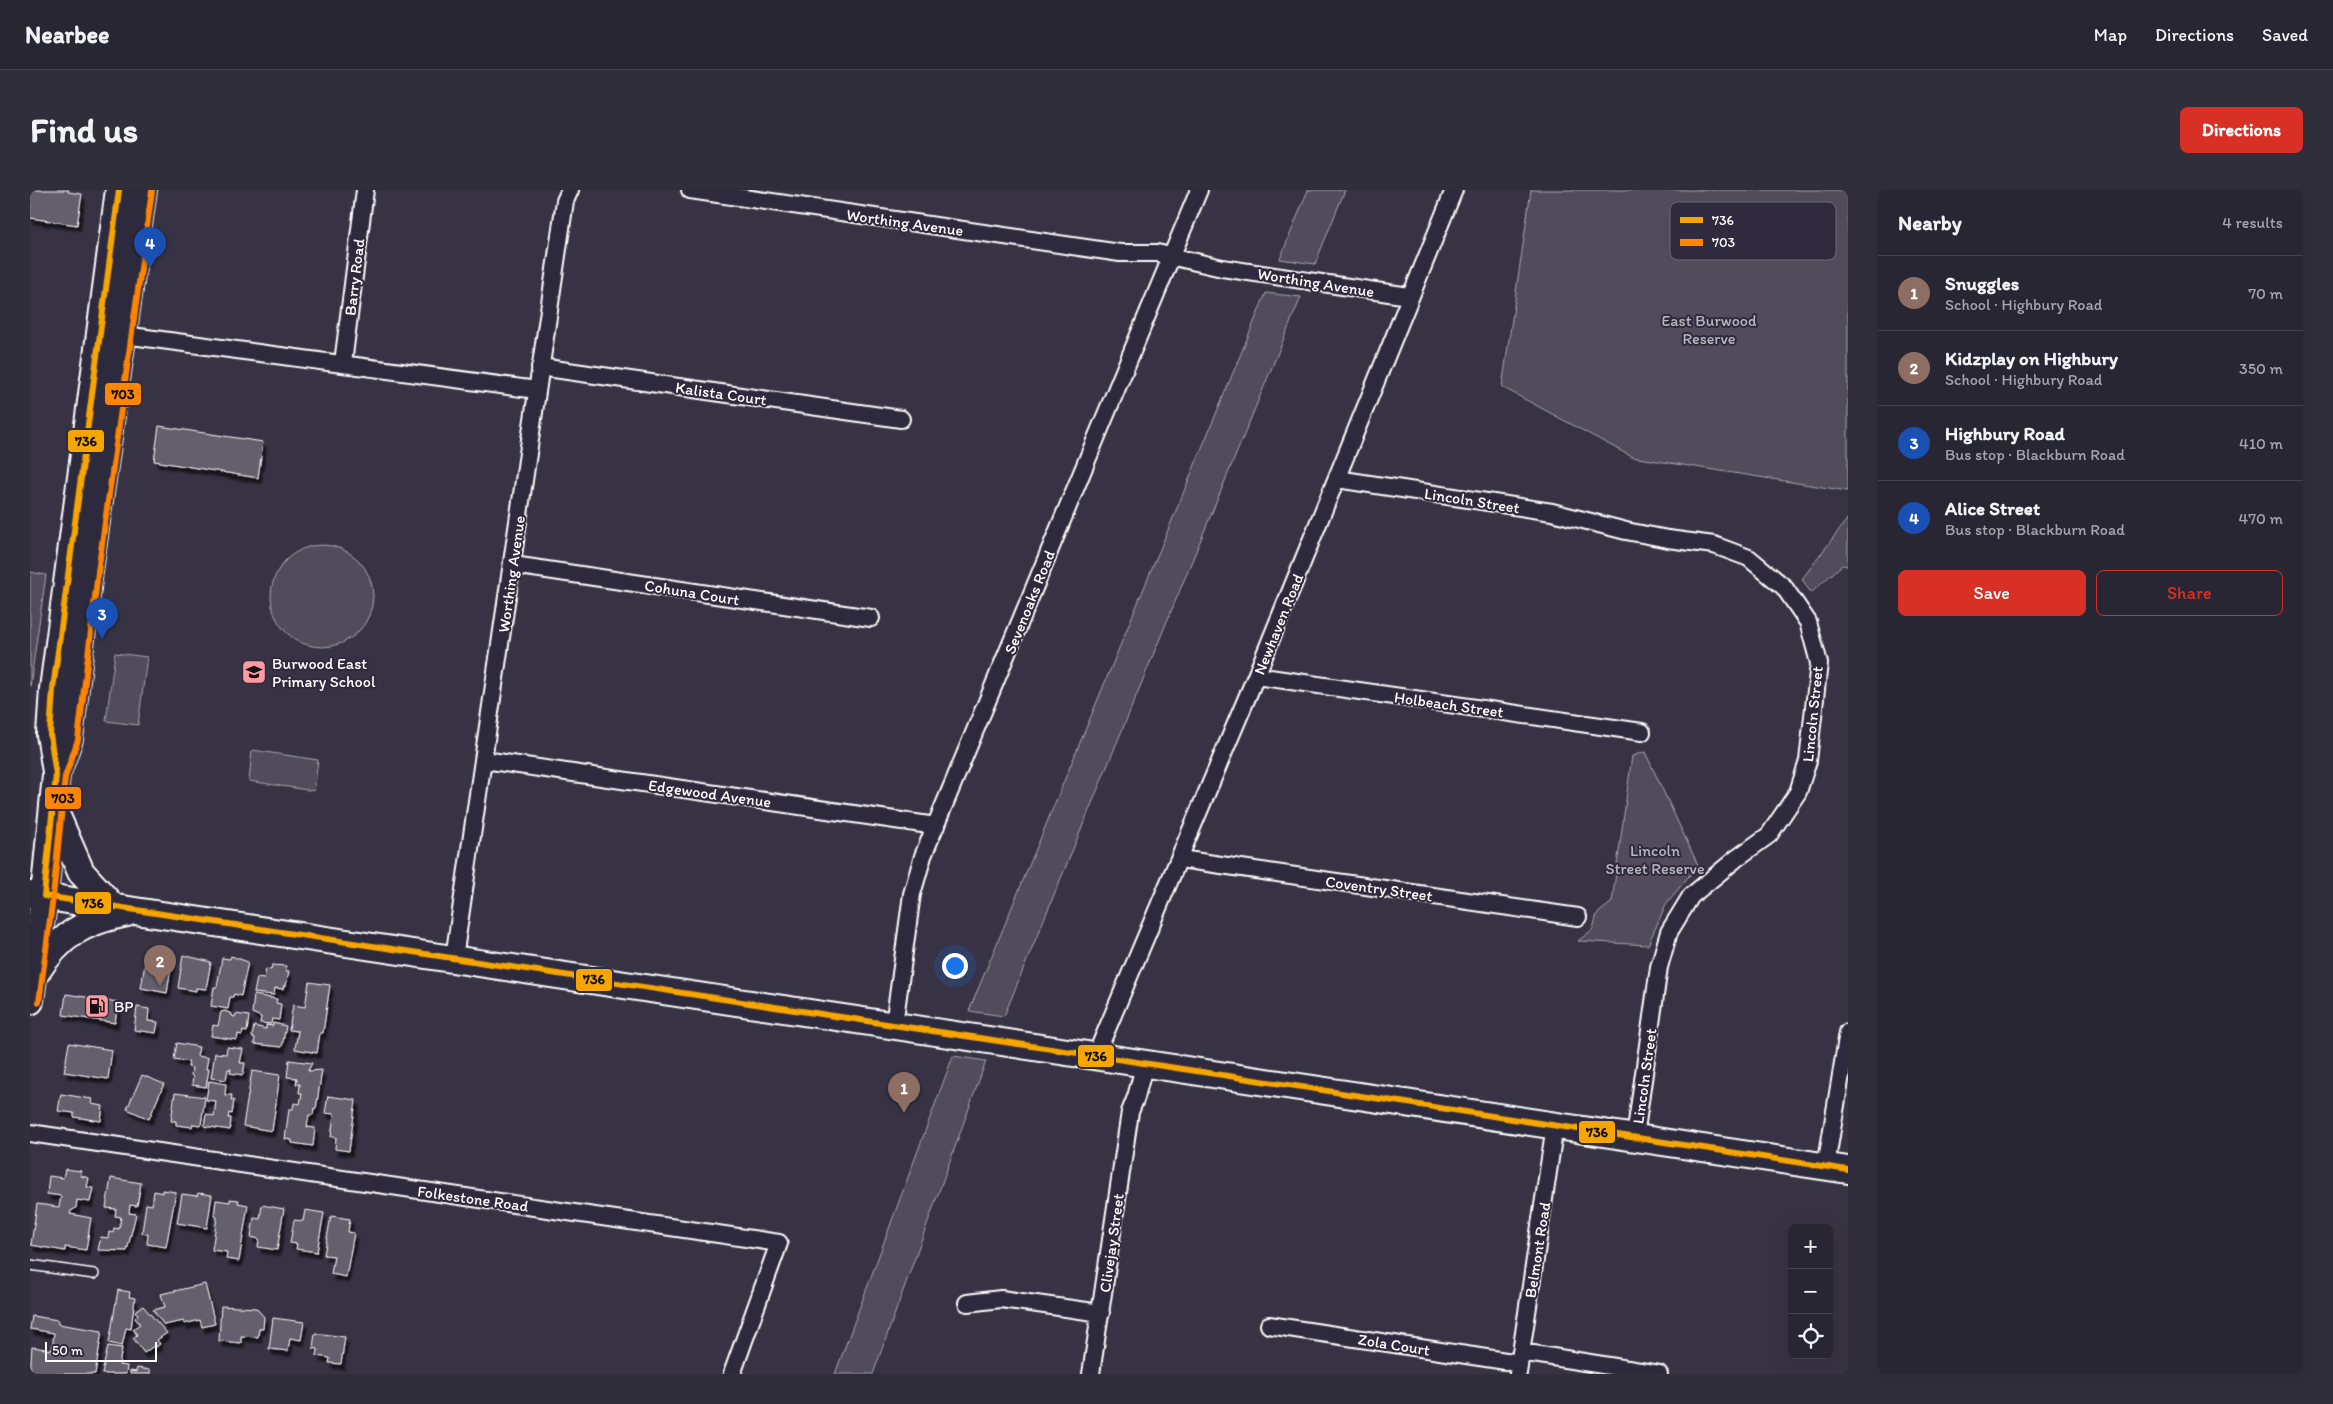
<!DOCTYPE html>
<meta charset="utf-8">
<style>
:root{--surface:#292634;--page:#312e3c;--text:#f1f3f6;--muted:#a5a5ac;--line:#45434f;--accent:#d93025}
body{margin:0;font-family:Itim,sans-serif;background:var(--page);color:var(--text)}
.controls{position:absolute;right:15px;bottom:15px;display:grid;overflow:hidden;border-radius:8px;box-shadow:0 5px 20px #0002}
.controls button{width:45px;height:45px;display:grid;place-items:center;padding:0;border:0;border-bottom:1px solid var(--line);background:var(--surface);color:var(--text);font:25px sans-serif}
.scale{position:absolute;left:15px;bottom:12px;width:112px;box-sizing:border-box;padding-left:5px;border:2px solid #fff;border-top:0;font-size:14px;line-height:18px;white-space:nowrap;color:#fff;-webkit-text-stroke:4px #2f2a3d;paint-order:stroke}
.you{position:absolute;left:924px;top:775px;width:18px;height:18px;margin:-12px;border:4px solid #fff;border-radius:50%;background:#1a73e8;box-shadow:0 0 0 8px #1a73e833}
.badge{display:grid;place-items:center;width:32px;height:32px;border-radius:50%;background:var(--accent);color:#fff;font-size:16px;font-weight:700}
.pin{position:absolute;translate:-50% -41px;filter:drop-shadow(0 1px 2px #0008)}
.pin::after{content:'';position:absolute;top:26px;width:18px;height:15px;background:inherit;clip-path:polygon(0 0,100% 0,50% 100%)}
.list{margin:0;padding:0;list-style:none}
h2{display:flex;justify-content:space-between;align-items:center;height:65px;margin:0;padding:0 20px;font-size:21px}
h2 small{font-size:16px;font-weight:400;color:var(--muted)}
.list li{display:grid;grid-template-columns:32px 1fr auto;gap:15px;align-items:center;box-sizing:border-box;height:75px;padding:0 20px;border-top:1px solid var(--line)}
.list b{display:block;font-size:19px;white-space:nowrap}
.list p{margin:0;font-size:16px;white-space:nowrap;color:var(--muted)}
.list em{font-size:16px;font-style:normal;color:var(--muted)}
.actions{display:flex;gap:10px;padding:15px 20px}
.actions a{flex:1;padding:11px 0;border:1px solid var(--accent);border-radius:8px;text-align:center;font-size:18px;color:var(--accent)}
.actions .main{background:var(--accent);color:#fff}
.icon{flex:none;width:28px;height:28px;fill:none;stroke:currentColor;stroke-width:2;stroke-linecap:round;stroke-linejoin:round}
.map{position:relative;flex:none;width:1818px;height:1184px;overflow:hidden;border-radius:8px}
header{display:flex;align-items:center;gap:30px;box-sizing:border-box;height:70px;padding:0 25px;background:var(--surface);border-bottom:1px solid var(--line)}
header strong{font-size:24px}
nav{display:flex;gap:28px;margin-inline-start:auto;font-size:18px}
.intro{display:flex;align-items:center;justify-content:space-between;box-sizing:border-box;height:120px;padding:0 30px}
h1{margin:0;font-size:35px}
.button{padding:12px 22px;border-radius:8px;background:var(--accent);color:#fff;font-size:18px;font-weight:700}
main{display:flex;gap:30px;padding:0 30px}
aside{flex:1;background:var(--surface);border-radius:8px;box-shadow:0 5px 20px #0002}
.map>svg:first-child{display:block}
.green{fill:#514c5c;stroke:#a8a6ae}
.building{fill:#635f6d;stroke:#fff;filter:url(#shadow)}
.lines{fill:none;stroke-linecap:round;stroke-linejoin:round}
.lane-casing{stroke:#fff;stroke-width:12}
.street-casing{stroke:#fff;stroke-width:20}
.primary-casing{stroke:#fff;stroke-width:30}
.lane{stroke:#2f2a3d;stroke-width:9}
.street{stroke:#2f2a3d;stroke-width:16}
.primary{stroke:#2f2a3d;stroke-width:26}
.bus-1-casing{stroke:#2f2a3d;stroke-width:10}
.bus-2-casing{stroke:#2f2a3d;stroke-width:10}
.bus-1{stroke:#f7a600;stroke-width:6}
.bus-2{stroke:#ff8506;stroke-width:6}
.labels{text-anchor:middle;stroke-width:4;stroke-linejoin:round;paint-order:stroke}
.street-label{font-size:16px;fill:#fff;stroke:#2f2a3d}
.park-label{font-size:16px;fill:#b9b7be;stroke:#2f2a3d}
.poi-label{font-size:16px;fill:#fff;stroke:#2f2a3d;text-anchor:start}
.key{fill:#2f2a3d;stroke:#6d6a77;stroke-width:1}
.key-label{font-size:14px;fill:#fff}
.line-badge{stroke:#2f2a3d;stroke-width:2}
.pale-badge-label{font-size:14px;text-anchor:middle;font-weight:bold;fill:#111}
</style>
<header>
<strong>Nearbee</strong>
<nav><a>Map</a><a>Directions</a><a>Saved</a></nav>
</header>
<div class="intro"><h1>Find us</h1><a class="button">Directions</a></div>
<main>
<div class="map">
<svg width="1818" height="1184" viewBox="0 0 1818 1184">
<defs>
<filter id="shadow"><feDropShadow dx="3" dy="5.5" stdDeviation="1" flood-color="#0009"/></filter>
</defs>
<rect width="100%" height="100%" fill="#373345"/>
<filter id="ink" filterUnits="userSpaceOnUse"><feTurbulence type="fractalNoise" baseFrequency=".02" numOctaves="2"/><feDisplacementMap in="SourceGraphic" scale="10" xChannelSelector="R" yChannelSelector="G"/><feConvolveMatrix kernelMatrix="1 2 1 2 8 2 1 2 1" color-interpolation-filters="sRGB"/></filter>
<g filter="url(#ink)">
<path class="green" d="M1278,0H1315L1285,74L1250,69Z
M1501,0H1818V301L1602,267L1472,197Z
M1236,103L1271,107L974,826L939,821Z
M1818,328V376L1812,375L1781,403L1772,389Z
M241 406a51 51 0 1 1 102 0a51 51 0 1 1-102 0Z
M0,382L16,385L0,496Z
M85,463L117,467L108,535L76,531Z
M222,560L288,570L284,601L219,591Z
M1615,562L1668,675L1636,714L1618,755L1548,751L1563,739L1567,724L1582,712L1602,566Z
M923,866L956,871L843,1184H805Z"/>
<path class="building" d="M0,0H39L38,2L52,4L47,35L0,28Z
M129,236L233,252L228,288L124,271Z
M153,765L181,772L176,799L166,798V801L148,798Z
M201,766L218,772L211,806L204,804L203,807H200L198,819L181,816L184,797H187L192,768L200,769Z
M116,767L142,772L137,803L111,798Z
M242,775L256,776V781H259L256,796L254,795L253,799L245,798L244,805L224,803L227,788L234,789L236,779L241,780Z
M279,792L300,795L293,843H290L287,863L265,859L268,841L259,840L263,815L275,817Z
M36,804L88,812L85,833L33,825Z
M224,805L247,809L246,813L251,814L249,830L242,829L241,834L230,833L231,827L222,823Z
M107,817L119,819L118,831L128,832L126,843L104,840Z
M195,821L202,824V826L205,827L206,824L219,826L217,842L213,841L212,845L208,844L207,850L181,846L183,835L188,836L191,822Z
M243,833L256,836L252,857L224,854L225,848L222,847L224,836L236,839V835L243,836Z
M39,853L82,860L78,889L34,882Z
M147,853L169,857L167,866L178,868L176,879H179L176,897L162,895L163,887L161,885L162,878L158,877L159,872L144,869Z
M197,857L213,859L210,873H215L213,885L200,883L201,879H198L196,890L181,888L185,863L196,864Z
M259,870L282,873L278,881L292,880L286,919L284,918L283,925H279L277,937L285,938L283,956L262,953V950L255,949L259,919H263L264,913L270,914L272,903H269L270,894H266L267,888L257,887Z
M222,881L250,885L242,941L213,936Z
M112,885L134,894L119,929L97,919Z
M179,891L196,894L195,905H202L201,910H204L202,924L199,923L198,928H201L200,940L174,936L176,924L184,926L186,911L176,910Z
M145,903L175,907L171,935L163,934L162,937L146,935V931H141Z
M31,904L62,909L61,914L73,916L71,931L44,927V923L28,921Z
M298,906L326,910L319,961L305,959L306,947H301L304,924L295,923Z
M35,979L51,981V986L59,988L57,997L63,998L60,1012L47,1010L46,1018L41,1021L40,1024L61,1028L56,1060L35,1057V1061L1,1055L7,1014L29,1017L31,1006L17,1004L19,986L33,988Z
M81,988L111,993L107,1016L100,1015L99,1023L106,1024L97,1061L68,1060L71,1047L78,1048L79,1042L83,1043L84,1038L89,1039L91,1027L85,1026L86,1019L76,1018Z
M132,1000L146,1002L136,1057L117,1054L118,1044L112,1043L116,1014L122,1015L124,1001L132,1003Z
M168,1003L182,1005L177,1038L147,1033L152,1004L167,1006Z
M200,1009L209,1010L208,1013L218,1015L209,1071L196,1069L197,1062L182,1060L187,1027L184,1026L186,1010L200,1012Z
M232,1015L254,1019L247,1060L228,1057L229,1049L221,1047L224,1028L230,1029Z
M275,1020L294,1023L287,1062L266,1059L267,1054L260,1053L264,1030L273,1031Z
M301,1026L320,1029L318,1042L324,1043L316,1087L301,1084L304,1066L294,1065Z
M175,1094L185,1134L172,1137L170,1130L154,1134V1131L134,1135L123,1120L135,1117L131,1104Z
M88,1100L100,1102L99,1107L105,1108L101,1139L96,1138L92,1156L79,1153Z
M113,1116L137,1143L127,1150L130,1154L126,1157L125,1155L114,1163L103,1148L107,1145L103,1139L110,1134L105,1128L108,1125L105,1121Z
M191,1116L226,1118L234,1127L233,1139H229L228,1147L211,1146V1153L189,1151Z
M2,1126L28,1130V1134L72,1141L65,1184H0L2,1157L22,1160L24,1143L0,1139Z
M243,1128L274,1132L271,1150L260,1148L258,1161L239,1159Z
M285,1143L315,1147L311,1174L299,1173L300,1168L287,1166L288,1159L283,1158Z
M78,1156L92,1158L89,1175L97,1176L96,1184H72Z
M107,1178L120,1180V1184H100V1181L106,1182Z"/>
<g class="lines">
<defs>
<path id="lane" d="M0,1075L64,1084"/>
<path id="street" d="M660,0L1090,63H1127L1192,78L1379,106
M94,145L507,200
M313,173L335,0
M510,177L871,229
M1307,289L1522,322L1596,341L1638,349L1684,355L1719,368L1754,397L1778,432L1789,473L1778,571L1768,602L1739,645L1707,668L1661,706L1639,742L1629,777L1605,947
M483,375L841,428
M1226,486L1612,542
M454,570L906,636
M1150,669L1548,727
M424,768L535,11L540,0
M864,835L882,704L893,666L1169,0
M1066,865L1226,486L1424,0
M0,943L749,1053L702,1184
M1796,976L1818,842
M937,1113L971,1109L1071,1123
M1239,1135L1489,1173
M1491,1162L1629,1184
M1488,1183L1525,935
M1061,1184L1100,922L1106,907L1115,873"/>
<path id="primary" d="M26,582L20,544L23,499L89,0
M25,622L51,682L82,716
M0,704L105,721L1818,980
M5,784C30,745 52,732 97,723
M0,811L14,706L26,585L39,549L59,381L113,0"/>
</defs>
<use href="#lane" class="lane-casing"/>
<use href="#street" class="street-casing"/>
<use href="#primary" class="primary-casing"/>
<use href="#lane" class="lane"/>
<use href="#street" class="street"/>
<use href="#primary" class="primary"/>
<defs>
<path id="bus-1" d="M89,0L23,499L20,544L26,585L14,706L1818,980"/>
<path id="bus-2" d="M9,812L23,707L35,587L48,550L68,382L122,1"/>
</defs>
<use href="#bus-1" class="bus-1-casing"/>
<use href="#bus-2" class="bus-2-casing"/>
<use href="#bus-1" class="bus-1"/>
<use href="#bus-2" class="bus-2"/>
</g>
</g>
<defs>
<symbol id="school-square" viewBox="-11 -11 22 22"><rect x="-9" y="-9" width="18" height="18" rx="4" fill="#ff9aa2" stroke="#2f2a3d"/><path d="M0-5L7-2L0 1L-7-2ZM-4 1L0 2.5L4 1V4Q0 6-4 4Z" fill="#111"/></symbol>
<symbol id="fuel-square" viewBox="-11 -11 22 22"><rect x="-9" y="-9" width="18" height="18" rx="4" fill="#ff9aa2" stroke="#2f2a3d"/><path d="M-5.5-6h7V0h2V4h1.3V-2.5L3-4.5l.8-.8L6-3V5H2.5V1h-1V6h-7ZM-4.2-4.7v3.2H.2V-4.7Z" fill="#111"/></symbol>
</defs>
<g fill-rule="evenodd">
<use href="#school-square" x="210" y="468" width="28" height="28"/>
<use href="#fuel-square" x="53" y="802" width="28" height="28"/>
</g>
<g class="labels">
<g class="street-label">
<text transform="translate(875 32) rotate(8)" y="6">Worthing Avenue</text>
<text transform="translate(324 87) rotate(-83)" y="6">Barry Road</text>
<text transform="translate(1286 92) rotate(9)" y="6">Worthing Avenue</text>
<text transform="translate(691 203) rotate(8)" y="6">Kalista Court</text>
<text transform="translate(1442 310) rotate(9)" y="6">Lincoln Street</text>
<text transform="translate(481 384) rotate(-82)" y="6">Worthing Avenue</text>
<text transform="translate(662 402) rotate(9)" y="6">Cohuna Court</text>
<text transform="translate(999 412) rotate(-68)" y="6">Sevenoaks Road</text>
<text transform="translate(1248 434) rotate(-68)" y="6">Newhaven Road</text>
<text transform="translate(1419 514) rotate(8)" y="6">Holbeach Street</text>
<text transform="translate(1782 524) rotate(-84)" y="6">Lincoln Street</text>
<text transform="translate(680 603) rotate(8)" y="6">Edgewood Avenue</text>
<text transform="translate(1349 698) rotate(8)" y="6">Coventry Street</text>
<text transform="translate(1614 886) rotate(-82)" y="6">Lincoln Street</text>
<text transform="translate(443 1008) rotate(8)" y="6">Folkestone Road</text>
<text transform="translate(1081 1053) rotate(-82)" y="6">Clivejay Street</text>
<text transform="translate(1507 1060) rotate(-81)" y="6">Belmont Road</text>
<text transform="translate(1364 1154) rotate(9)" y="6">Zola Court</text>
</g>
<g class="park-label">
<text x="1679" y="136">East Burwood<tspan x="1679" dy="18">Reserve</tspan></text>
<text x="1625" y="666">Lincoln<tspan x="1625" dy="18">Street Reserve</tspan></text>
</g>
<g class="poi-label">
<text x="242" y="479">Burwood East<tspan x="242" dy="18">Primary School</tspan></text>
<text x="84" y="822">BP</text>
</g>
</g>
<rect x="1640" y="12" width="166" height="58" rx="8" class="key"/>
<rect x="1650" y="27" width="23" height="6" fill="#f7a600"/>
<rect x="1650" y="49" width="23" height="7" fill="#ff8506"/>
<g class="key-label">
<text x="1682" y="35">736</text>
<text x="1682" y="57">703</text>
</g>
<g class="line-badge">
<rect x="74" y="192" width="38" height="24" rx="5" fill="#ff8506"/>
<rect x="37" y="239" width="38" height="24" rx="5" fill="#f7a600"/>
<rect x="14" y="596" width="38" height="24" rx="5" fill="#ff8506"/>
<rect x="44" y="701" width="38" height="24" rx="5" fill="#f7a600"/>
<rect x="545" y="778" width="38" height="24" rx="5" fill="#f7a600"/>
<rect x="1047" y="854" width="38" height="24" rx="5" fill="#f7a600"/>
<rect x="1548" y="930" width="38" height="24" rx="5" fill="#f7a600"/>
</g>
<g class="pale-badge-label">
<text x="93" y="209">703</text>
<text x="56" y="256">736</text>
<text x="33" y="613">703</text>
<text x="63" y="718">736</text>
<text x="564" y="794">736</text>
<text x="1066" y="871">736</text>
<text x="1567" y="947">736</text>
</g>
</svg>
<div class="controls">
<button>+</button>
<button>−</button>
<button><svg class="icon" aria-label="locate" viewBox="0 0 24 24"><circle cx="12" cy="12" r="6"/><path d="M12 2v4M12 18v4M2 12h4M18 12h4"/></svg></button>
</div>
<div class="scale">50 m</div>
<div class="you"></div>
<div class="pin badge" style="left:874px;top:923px;background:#8d6e63">1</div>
<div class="pin badge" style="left:130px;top:796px;background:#8d6e63">2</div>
<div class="pin badge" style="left:72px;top:449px;background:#1a4fb4">3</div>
<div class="pin badge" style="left:120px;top:78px;background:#1a4fb4">4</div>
</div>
<aside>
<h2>Nearby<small>4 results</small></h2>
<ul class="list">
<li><span class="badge" style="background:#8d6e63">1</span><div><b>Snuggles</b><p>School · Highbury Road</p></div><em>70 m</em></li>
<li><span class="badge" style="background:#8d6e63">2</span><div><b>Kidzplay on Highbury</b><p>School · Highbury Road</p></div><em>350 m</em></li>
<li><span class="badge" style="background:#1a4fb4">3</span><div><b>Highbury Road</b><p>Bus stop · Blackburn Road</p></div><em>410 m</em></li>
<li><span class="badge" style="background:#1a4fb4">4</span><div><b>Alice Street</b><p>Bus stop · Blackburn Road</p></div><em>470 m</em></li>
</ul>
<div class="actions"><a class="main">Save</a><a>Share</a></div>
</aside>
</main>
